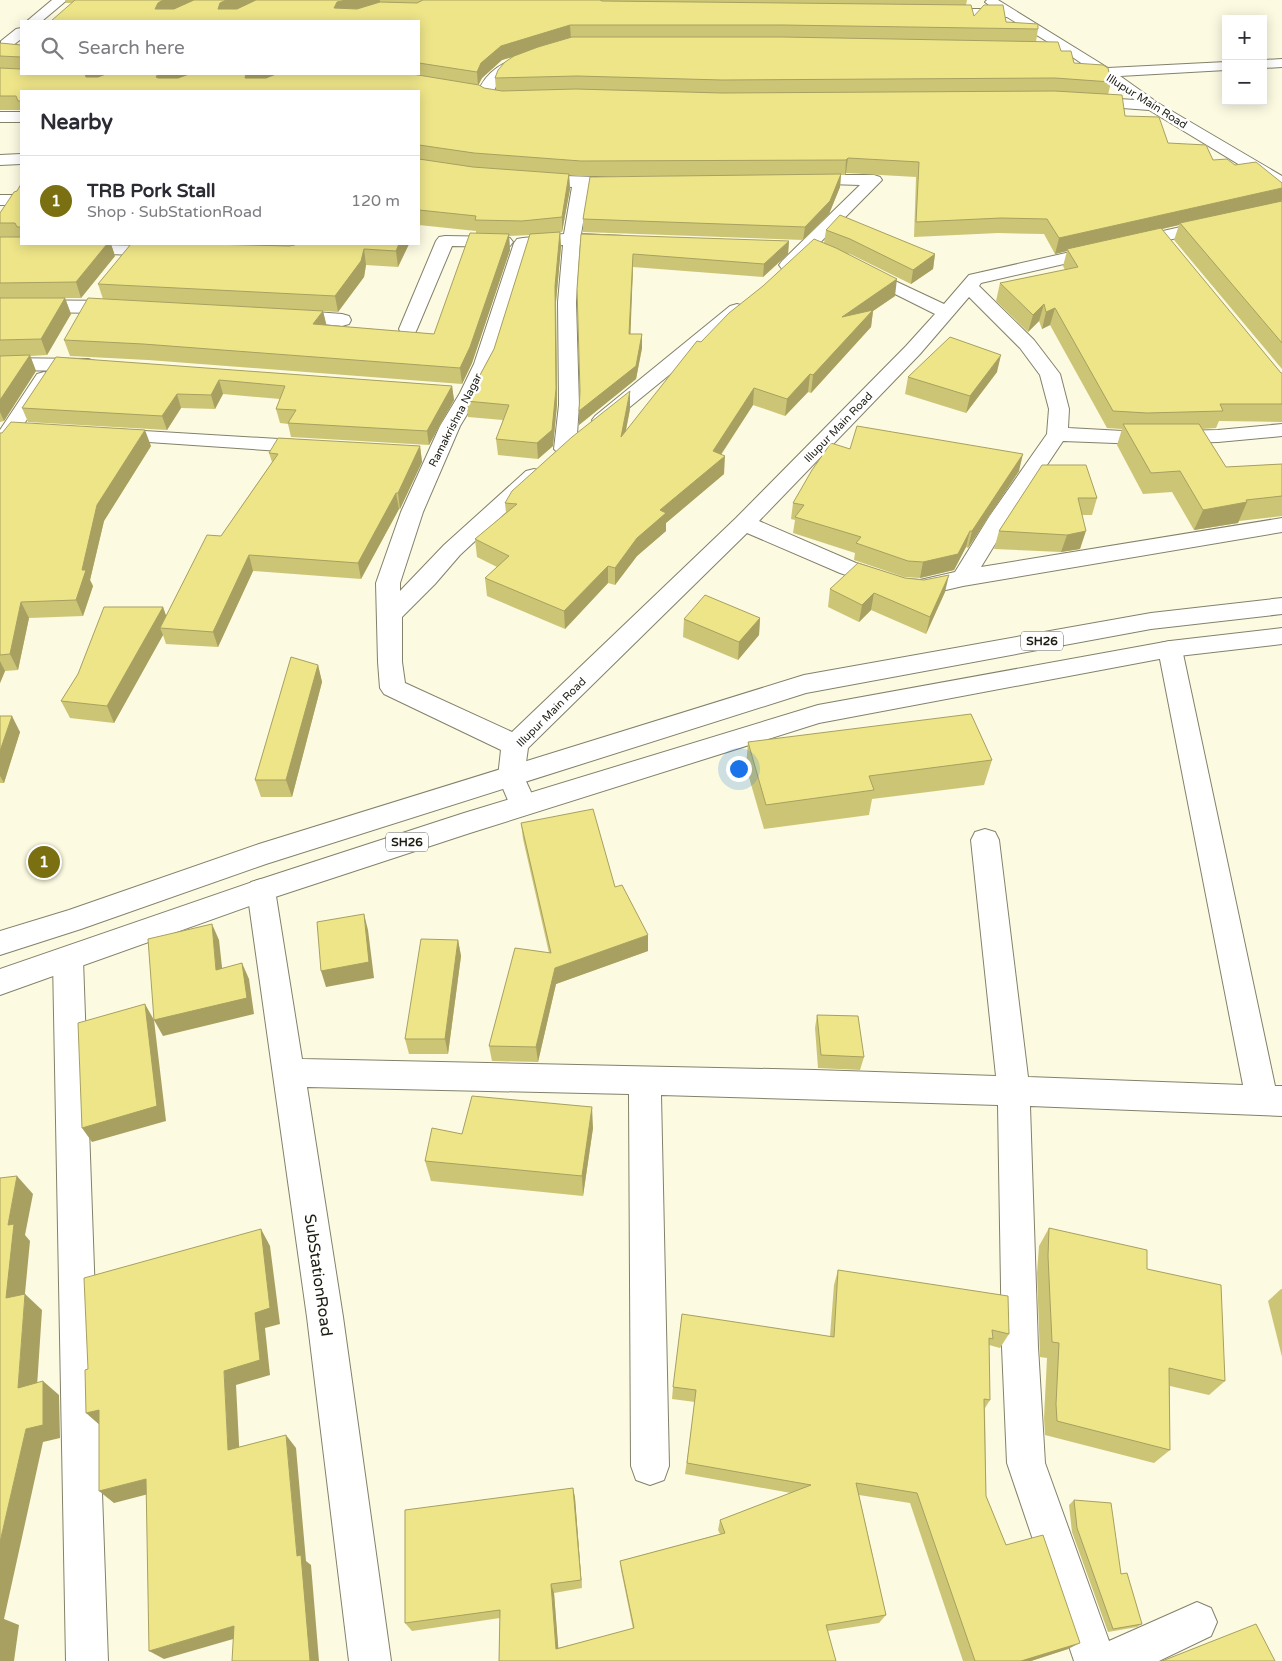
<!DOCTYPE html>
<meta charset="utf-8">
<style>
:root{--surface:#fff;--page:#f7f7f7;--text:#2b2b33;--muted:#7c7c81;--line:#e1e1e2;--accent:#7a7011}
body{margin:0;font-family:"Varela Round",sans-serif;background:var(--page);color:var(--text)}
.controls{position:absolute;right:15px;top:15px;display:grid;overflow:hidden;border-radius:0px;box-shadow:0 2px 12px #0003}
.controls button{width:45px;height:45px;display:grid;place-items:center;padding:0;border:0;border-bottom:1px solid var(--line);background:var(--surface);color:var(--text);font:25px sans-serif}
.you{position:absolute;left:738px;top:768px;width:18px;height:18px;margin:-12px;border:4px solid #fff;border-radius:50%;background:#1a73e8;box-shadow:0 0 0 8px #1a73e833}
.badge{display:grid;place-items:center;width:32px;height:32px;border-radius:50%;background:var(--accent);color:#fff;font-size:16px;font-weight:700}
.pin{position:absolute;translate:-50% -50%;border:2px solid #fff;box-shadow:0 1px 5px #0006}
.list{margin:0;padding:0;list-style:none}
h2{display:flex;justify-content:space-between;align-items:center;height:65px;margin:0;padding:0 20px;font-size:21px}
h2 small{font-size:16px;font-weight:400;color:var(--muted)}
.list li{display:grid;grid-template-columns:32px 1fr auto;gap:15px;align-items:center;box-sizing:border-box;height:90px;padding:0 20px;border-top:1px solid var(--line)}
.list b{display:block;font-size:19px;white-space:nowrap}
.list p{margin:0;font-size:16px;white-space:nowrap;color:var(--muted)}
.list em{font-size:16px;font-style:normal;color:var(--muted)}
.icon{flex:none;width:28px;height:28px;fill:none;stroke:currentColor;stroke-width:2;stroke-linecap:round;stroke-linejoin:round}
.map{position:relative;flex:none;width:1282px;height:1661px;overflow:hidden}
.search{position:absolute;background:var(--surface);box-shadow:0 2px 12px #0003;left:20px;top:20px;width:400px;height:55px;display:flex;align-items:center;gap:12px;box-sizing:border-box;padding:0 18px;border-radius:0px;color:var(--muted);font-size:19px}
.panel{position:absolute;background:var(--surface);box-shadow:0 2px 12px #0003;left:20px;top:90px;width:400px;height:155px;border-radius:0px}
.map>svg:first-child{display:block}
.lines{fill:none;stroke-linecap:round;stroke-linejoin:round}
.street-casing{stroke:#83816a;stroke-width:2}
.primary-casing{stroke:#83816a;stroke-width:2}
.street{fill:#fff;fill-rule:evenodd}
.primary{fill:#fff;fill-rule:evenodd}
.wall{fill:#cdc576;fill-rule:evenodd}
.shaded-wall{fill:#a7a060}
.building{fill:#eee589;stroke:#a7a060}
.labels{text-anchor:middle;stroke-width:5;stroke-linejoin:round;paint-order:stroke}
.far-street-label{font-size:11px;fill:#1d1d14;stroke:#fff}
.shield{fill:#fff;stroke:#61615a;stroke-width:1}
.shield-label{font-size:12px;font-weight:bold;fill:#1d1d14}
.near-street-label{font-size:16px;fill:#1d1d14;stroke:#fff}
</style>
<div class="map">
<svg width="1282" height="1661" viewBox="0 0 1282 1661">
<rect width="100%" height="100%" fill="#fcfae1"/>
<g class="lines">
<defs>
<path id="street" d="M52,0H67L42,21H27Z
M987,0H998L1108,68L1226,62V70L1120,76L1158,103L1282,176V188L1276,187L1149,110L1082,105L1079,102L1082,99L1087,97L1135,100L1068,54L1019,52L1017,49L1019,46L1053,45L1007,17H936L929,13L936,9H994L985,2Z
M21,28V39L11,47H1V41L16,29Z
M528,55L533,56L535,59L533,62C515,68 500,74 493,93L521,96L524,99L521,102C508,105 486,105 477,94C486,70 504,61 528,55Z
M1282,59V67L1263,68V60Z
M0,112H21V122H0Z
M21,154V164L0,165V155Z
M533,175L627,178L633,179L635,183L633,187L627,188H589L581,234L624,236L627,240L624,244H580L576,302L579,405L576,449L572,453L565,455L558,453L554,449L559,405L558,302L563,245L530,248L494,364L480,393L460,426L423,512L400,583V591L444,545L526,471L534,469L542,471L545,476L460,555L435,584L402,617V662L405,683L512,732L736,518L906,346L935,314L857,275L854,271L857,267L863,266L944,304L969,275L1282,204V214L981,283L979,286L1034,340L1060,374L1069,409L1068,428L1141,432L1218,430L1282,424V436L1218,442L1141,444L1063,441L1008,523L981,567L1282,518V532L963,586L920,596L902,594L840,573L747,533L528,748L524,777L537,805L533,812L523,815L513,812L498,777L501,750L384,694L380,688L378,662L376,583L401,512L440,426L460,393L474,364L514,243L517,239L523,238L564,234L572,187L527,183L525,180L527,177ZM969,297L1020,348L1040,375L1049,409L1047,434L989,517L955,572L920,580L904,579L856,563L759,521L920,354Z
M803,175H874L880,177L882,180L794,269L788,270L782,269L779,265L782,261L860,185L797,183L795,180L797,177Z
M0,195H21V205H0Z
M445,236L504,237L510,238L513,242L510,246L504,247L452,246L417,329L415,333L408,335L401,333L399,329L436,241L439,237Z
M0,240L21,241V244L163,246L169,247L172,251L169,255L163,256L0,250Z
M0,300L121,301L128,303L130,307L128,311L121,313L0,312Z
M737,304L744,306L746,310L744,314L609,424L602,426L595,424L592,420L595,416L730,306Z
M289,310L342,314L349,316L351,320L349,324L342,326L282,320L280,316L282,312Z
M0,358L88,359L95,361L98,365L95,369L88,371L0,370Z
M44,372L51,374L54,378L7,450L0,452V430L37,374Z
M111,429L311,441L318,443L321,447L318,451L311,453L104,439L101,435L104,431Z
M1170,641L1179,643L1182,649L1275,1086H1282V1116L1030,1106L1038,1347L1045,1463L1109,1641L1197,1602L1211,1608L1217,1622L1211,1636L1159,1661H1074L1007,1463L1002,1347L998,1105L661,1095L669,1466L664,1480L650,1485L636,1480L631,1466L629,1094L307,1087L343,1317L391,1661H349L307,1317L247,890L251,882L261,879L271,882L275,890L302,1059L815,1070L996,1076L971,840L975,832L985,829L995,832L999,840L1028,1077L1243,1085L1158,649L1161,643Z
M68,948L78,951L83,960L108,1661H66L53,960L58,951Z"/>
<path id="primary" d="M1282,598V614L1151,629L806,693L266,864L81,929L0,955V931L69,910L259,844L804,675L1151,613Z
M1282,628V644L1170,657L819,723L470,833L269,899L0,995V969L261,879L464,813L818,705L1170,641Z"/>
</defs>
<use href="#street" class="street-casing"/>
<use href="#primary" class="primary-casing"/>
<use href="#street" class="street"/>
<use href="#primary" class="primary"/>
</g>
<path class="wall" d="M65,0H967L966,5L974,16L1038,29L1036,42L1061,51L1074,63L1111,82L1108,95L1125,116L1168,143L1213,160L1282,201V369L1174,240L1179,225L1161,229L1281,373H1282V422L1219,421L1216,428L1202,429L1226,467L1282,464V516L1239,521L1238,523L1194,530L1172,492L1143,494L1117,445L1122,429L1107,428L1050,325L1042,329L1039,321L1028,332L996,301L1000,283L1065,270L1063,266L1067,251L1055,254L1044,234L998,233L914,237L916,177L846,173L845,175H841L840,187L829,214L803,240L583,232V219L677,176H581L569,175L570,189L562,232H560L561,247L556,302L557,405L553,446L538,459L498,455L496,439L503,420L468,417L466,401L494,349L530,235L509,236L510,250L472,363L462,384L148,360L70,356L64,340L103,299L98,284L131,244H409L398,267L366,265L364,277L338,312L323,311L326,325L434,334L476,233V231L419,225V91H21V111V110H0V43L21,45V74H419V21L71,3H66ZM513,57L495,78L496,90L484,88L478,85L482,78L502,60Z
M21,184V244H111L115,256L81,298H65L71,314L47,355L30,356L36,371L4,421L0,422V213L17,191Z
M826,230L935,254L933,269L911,284L848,253L895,296L873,311L871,327L811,393L808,392L785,416L753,405L721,455L724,474L666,523V531L637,556L615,585L608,583L565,629L487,596L485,578L497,567L477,557L475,539L506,513L505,503L630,391V409L626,431L701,342L824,243Z
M581,234L789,241L788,254L763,277L633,267L630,334H642V348L636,379L579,425V411L580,391Z
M56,357L452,386L454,400L429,445L291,437L288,424L280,423L276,409L280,399L223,394L215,409L181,408L167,430L28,422L22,408Z
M997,372L966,413L905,394L908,377Z
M0,433L151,446L104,521L90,580L93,586L83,616L29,618L18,670L5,671L0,683Z
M420,446L422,462L400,509H399L361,579L253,571L218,647L166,644L163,635L114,723L70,718L61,701L78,674L163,607L166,616L272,462L269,453Z
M850,449L1019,471L968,548L966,547L954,570L920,578L904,577L854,560L855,553L793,533L795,520L791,519L793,503Z
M1042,465L1097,498L1092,515H1082L1080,549L1061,552L994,549L999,531Z
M830,589L945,592L926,634L871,610L859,622L828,607Z
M760,618L759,635L738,660L683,637L684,619Z
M318,665L322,682L292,797H261L255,780Z
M0,716L20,732L4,783H0Z
M748,742L992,760L984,785L872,799L869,815L764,829L746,767Z
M521,823L615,887L648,951L556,984L538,1062L492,1061L489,1046L549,953L523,839Z
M458,940L461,956L448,1054H409L405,1039Z
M817,1015L864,1057L860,1070L818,1068L815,1028Z
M593,1128L583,1196L431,1181L425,1161L462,1134Z
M1049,1228L1147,1269L1225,1381L1209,1395L1170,1386V1450L1154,1463L1045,1435L1044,1418L1047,1358L1040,1357L1037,1273L1039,1246Z
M838,1270L1009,1334L1000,1348L989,1345L990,1400L985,1408L986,1496L1006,1545L1068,1649L1031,1661H963L910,1503L859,1495L886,1615L879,1623L828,1631L499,1661L500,1618L412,1631L405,1623L573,1488L575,1498L582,1588L554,1593L558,1648L633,1629L621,1570L620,1561L720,1534L718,1530L720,1520L791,1493L685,1474L695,1402L672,1399L673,1387L830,1336L834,1285Z
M1281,1289H1282V1357L1268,1301Z
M1074,1500L1121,1574L1142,1624L1137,1627L1108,1632L1072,1532L1069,1505Z"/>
<path class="shaded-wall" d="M163,0H195L161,16L155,9L158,3Z
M226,0H257L223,16L218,9L220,3Z
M346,0H380V4L339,16L334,8L337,2Z
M570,25L571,39L502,60L482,78L478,86L477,72L481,63L501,46Z
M85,74H110L88,86Z
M158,74H193L163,86L156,77Z
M246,74H278L248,91L245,78Z
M848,158L846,173L845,175L846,160Z
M569,174L570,189L562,232V217Z
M841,174L840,187L829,214L803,240L805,227Z
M1282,188V200L1281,202L1180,223L1179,225L1068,251L1067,249V251L1055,254L1059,238Z
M560,232L561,247L556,302L557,405L553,446L538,459L537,443L555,286Z
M509,234L510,250L472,363L462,384L460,368Z
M789,241L788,254L763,277L764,264Z
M107,244H111L115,256L81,298L76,282Z
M399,244H409L398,267L396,251Z
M364,249L366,265L364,277L338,312L335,296Z
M633,254V267L630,347L629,334Z
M935,254L933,269L911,284L913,270Z
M897,279L895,296L873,311L871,327L811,393L813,375L842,317Z
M65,298L71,314L47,355L41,339Z
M1044,304L1039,321L1028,332L1033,315Z
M1055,308L1050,325L1042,329L1046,312Z
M323,311L327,327L313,324Z
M642,334V348L636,379L579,425V411Z
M30,355L36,371L4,421L0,412V400Z
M1001,355L997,372L966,413L970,396Z
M810,374L808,392L785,416L787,399Z
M219,380L223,394L215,409L211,395Z
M452,386L454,400L429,445L427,431Z
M754,388L753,405L714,465L725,456L724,474L666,523V531L637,556L615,585V568L637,538L660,510L713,451Z
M630,391V409L621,454V437Z
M177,394L181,408L167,430L162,416Z
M145,430L151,446L104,521L90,580L93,586L83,616L76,600L82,570L97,505Z
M420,446L422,462L400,509L398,493Z
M1023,454L1019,471L968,548L972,531Z
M396,493L399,509L361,579L358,563Z
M1247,502L1238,523L1194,530L1203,510Z
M970,531L966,547L954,570L920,578L923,562Z
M1086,531L1080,549L1061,552L1067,535Z
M249,555L253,571L218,647L213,632Z
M608,566V583L565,629L564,611Z
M949,575L945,592L926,634L930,617Z
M874,593L871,610L859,622L862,605Z
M21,602L29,618L18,670L10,654Z
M163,607L169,624L160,628L163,635L114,723L107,706Z
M760,618L759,635L738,660L739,642Z
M0,661L5,671L0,683Z
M318,665L322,682L292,797L286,780Z
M12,716L20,732L4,783L0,776V751Z
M364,914L368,930L374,978L326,987L321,971Z
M212,924L219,940L224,985L216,970Z
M648,935V951L556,984L538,1062L536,1047L555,968Z
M458,940L461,956L448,1054L445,1039Z
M242,963L249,979L254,1014L163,1036L154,1020Z
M145,1004L154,1020L166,1121L92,1142L82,1128Z
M592,1107L593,1128L583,1196L582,1176Z
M17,1176L33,1194L25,1235L30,1241L23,1314L6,1298L8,1225Z
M261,1229L270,1246L280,1324L265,1328L270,1375L236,1385L240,1463L228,1450L224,1371L255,1313Z
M25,1294L42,1310L36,1402L18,1388Z
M43,1381L59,1395L60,1438L43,1442L4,1619L19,1625L14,1661H0V1542L26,1429Z
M99,1410L102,1427L86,1413Z
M286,1435L296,1448L306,1561L311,1565L319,1661H310L297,1556Z
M146,1479L160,1491L114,1503L99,1491Z
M573,1488L575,1498L582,1588L581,1580Z
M551,1584L554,1593L559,1656L556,1649Z
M234,1626L247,1635L164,1659L149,1651Z
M1080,1643L1068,1649L1031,1661H1021Z"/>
<path class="building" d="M75,0H163L158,3L155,9H174L194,0H226L220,3L218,9H237L256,0H346L337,2L334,8L357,9L380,2L417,3L423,0H600L602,1L971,5L974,16L984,5H1003L1006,22L1038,24V29L783,25H570L501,46L481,63L477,72L419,63V21H51Z
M572,37H783L1058,42L1061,51H1071L1074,63L1103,65L1108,68L1111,82L1055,78L722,80L577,76L495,78L498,70L505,62L514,56L538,47Z
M0,43L21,45V57L0,56Z
M0,68L21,69V74H85L86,77H98L106,74H158L156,77L158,78H178L189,74H246L245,78H266L276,74H412L479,85L484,88L502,91L576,89L722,93L1055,91L1122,95L1125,116L1159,117L1168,143L1206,145L1213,160L1227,159L1235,165L1256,162L1282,183V188L1059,238L1047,219L1001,218L916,222L919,162L848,158L846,160L581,161L474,153L419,145V91H21V101H18L16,96H0Z
M419,159L473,167L569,174L562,217L522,221L475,220L476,216L419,210Z
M841,174L830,201L805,227L583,219L590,177Z
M21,184V227H17L15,223H0V213L14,192L17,191Z
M1282,201V343L1180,223Z
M840,215L935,254L913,270L850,239L826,230Z
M1161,228L1281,373H1282V404H1220L1223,411L1147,413L1113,411L1055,308L1046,312L1044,304L1033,315L1000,283L1078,267L1067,249Z
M560,232L555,286L556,389L552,430L537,443L496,439L509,405L466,401L494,349L530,234Z
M470,233L509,234L470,347L460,368L143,344L64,340L88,298L323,311L313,324L434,334Z
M581,234L789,241L764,264L633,254L629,334H642L636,366L579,411L580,391L577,289Z
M0,237H21V244H107L76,282L0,283Z
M814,239L836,248L897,279L842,317L873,310L813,375L810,374L787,399L754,388L713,451L725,456L660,510L666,513L637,538L615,568L608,566L564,611L485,578L509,556L475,539L517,504L505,503L512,491L572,437L630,391L621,437L697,341L701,342L729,313L763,286Z
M131,244H208L289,246L295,245L296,244H399L396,251L364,249L361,261L335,296L98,284Z
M0,298H65L41,339L0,340Z
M950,337L1001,355L970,396L908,377Z
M30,355L0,400V356Z
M56,357L452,386L427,431L288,423L296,410L276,409L285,386L219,380L211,395L177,394L162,416L22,408Z
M11,422L145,430L97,505L82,570H86L76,600L21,602L10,654L0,655V433H2Z
M1123,424H1199L1226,467L1282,464V496L1246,500L1247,502L1203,510L1180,471L1151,473Z
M857,426L1023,454L972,531H970L958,554L923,562L908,561L856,543L861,537L795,517L804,505L793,503L812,470L831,443L850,449Z
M278,438L420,446L398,493H396L358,563L249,555L213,632L160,628L207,535L221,536L278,454L269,453Z
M1042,465H1086L1097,498H1078L1086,531L1067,535L999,531Z
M858,563L905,578L924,580L949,575L930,617L874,593L862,605L830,589Z
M705,595L760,618L739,642L684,619Z
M104,607H163L107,706L61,701L78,674Z
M291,657L318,665L286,780H255Z
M971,714L992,760L869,776L874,790L766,805L748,742Z
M0,716H12L0,751Z
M593,809L615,887L622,885L648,935L555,968L536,1047L489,1046L515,948L551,953L521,823Z
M364,914L369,962L321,971L317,922Z
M212,924L216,970L242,963L247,998L154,1020L148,939Z
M421,939L458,940L445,1039H405Z
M145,1004L157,1106L82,1128L78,1023Z
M817,1015L858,1016L864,1057L821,1055Z
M472,1096L592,1107L582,1176L425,1161L432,1128L462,1134Z
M17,1176L8,1225L14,1224L6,1298L25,1294L18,1388L43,1381V1425L26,1429L0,1542V1178Z
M1049,1228L1147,1250V1269L1221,1285L1225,1381L1169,1368L1170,1450L1057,1421L1056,1404L1059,1343L1052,1342L1048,1256Z
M261,1229L270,1308L255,1313L260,1360L224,1371L228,1450L286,1435L297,1556L301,1555L310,1661H232L234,1626L149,1651L146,1479L99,1491V1410L86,1413L85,1370L88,1369L84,1278Z
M838,1270L1008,1296L1009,1334L992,1330L993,1339L989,1338L990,1400L984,1399L986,1496L1006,1545L1043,1535L1080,1643L1021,1661H975L917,1493L856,1483L886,1615L826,1625L836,1661H499L500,1610L405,1623V1510L573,1488L581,1580L551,1584L556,1649L634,1628L620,1561L725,1533L720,1520L811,1485L687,1463L696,1390L673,1387L682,1314L834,1337Z
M1074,1500L1111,1503L1121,1574L1127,1573L1142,1624L1113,1629L1077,1528Z
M1256,1624L1275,1661H1162Z"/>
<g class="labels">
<g class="far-street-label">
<text transform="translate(1147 101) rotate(32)" y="4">Illupur Main Road</text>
<text transform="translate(455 420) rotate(-63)" y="4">Ramakrishna Nagar</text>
<text transform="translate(838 427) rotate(-46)" y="4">Illupur Main Road</text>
<text transform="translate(551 712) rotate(-45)" y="4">Illupur Main Road</text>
</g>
<g class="shield">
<rect x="1021" y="631.5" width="42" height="19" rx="4"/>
<rect x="386" y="832.5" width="42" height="19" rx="4"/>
</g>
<g class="shield-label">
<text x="1042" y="645">SH26</text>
<text x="407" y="846">SH26</text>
</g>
<g class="near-street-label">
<text transform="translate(319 1275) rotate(82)" y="6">SubStationRoad</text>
</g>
</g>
</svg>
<div class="controls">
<button>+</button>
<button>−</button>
</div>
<div class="you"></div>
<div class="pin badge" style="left:44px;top:862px">1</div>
<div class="search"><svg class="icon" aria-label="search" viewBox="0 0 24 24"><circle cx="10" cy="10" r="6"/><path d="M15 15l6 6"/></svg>Search here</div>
<section class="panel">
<h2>Nearby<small></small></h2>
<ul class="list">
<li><span class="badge">1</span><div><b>TRB Pork Stall</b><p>Shop · SubStationRoad</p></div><em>120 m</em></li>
</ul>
</section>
</div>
